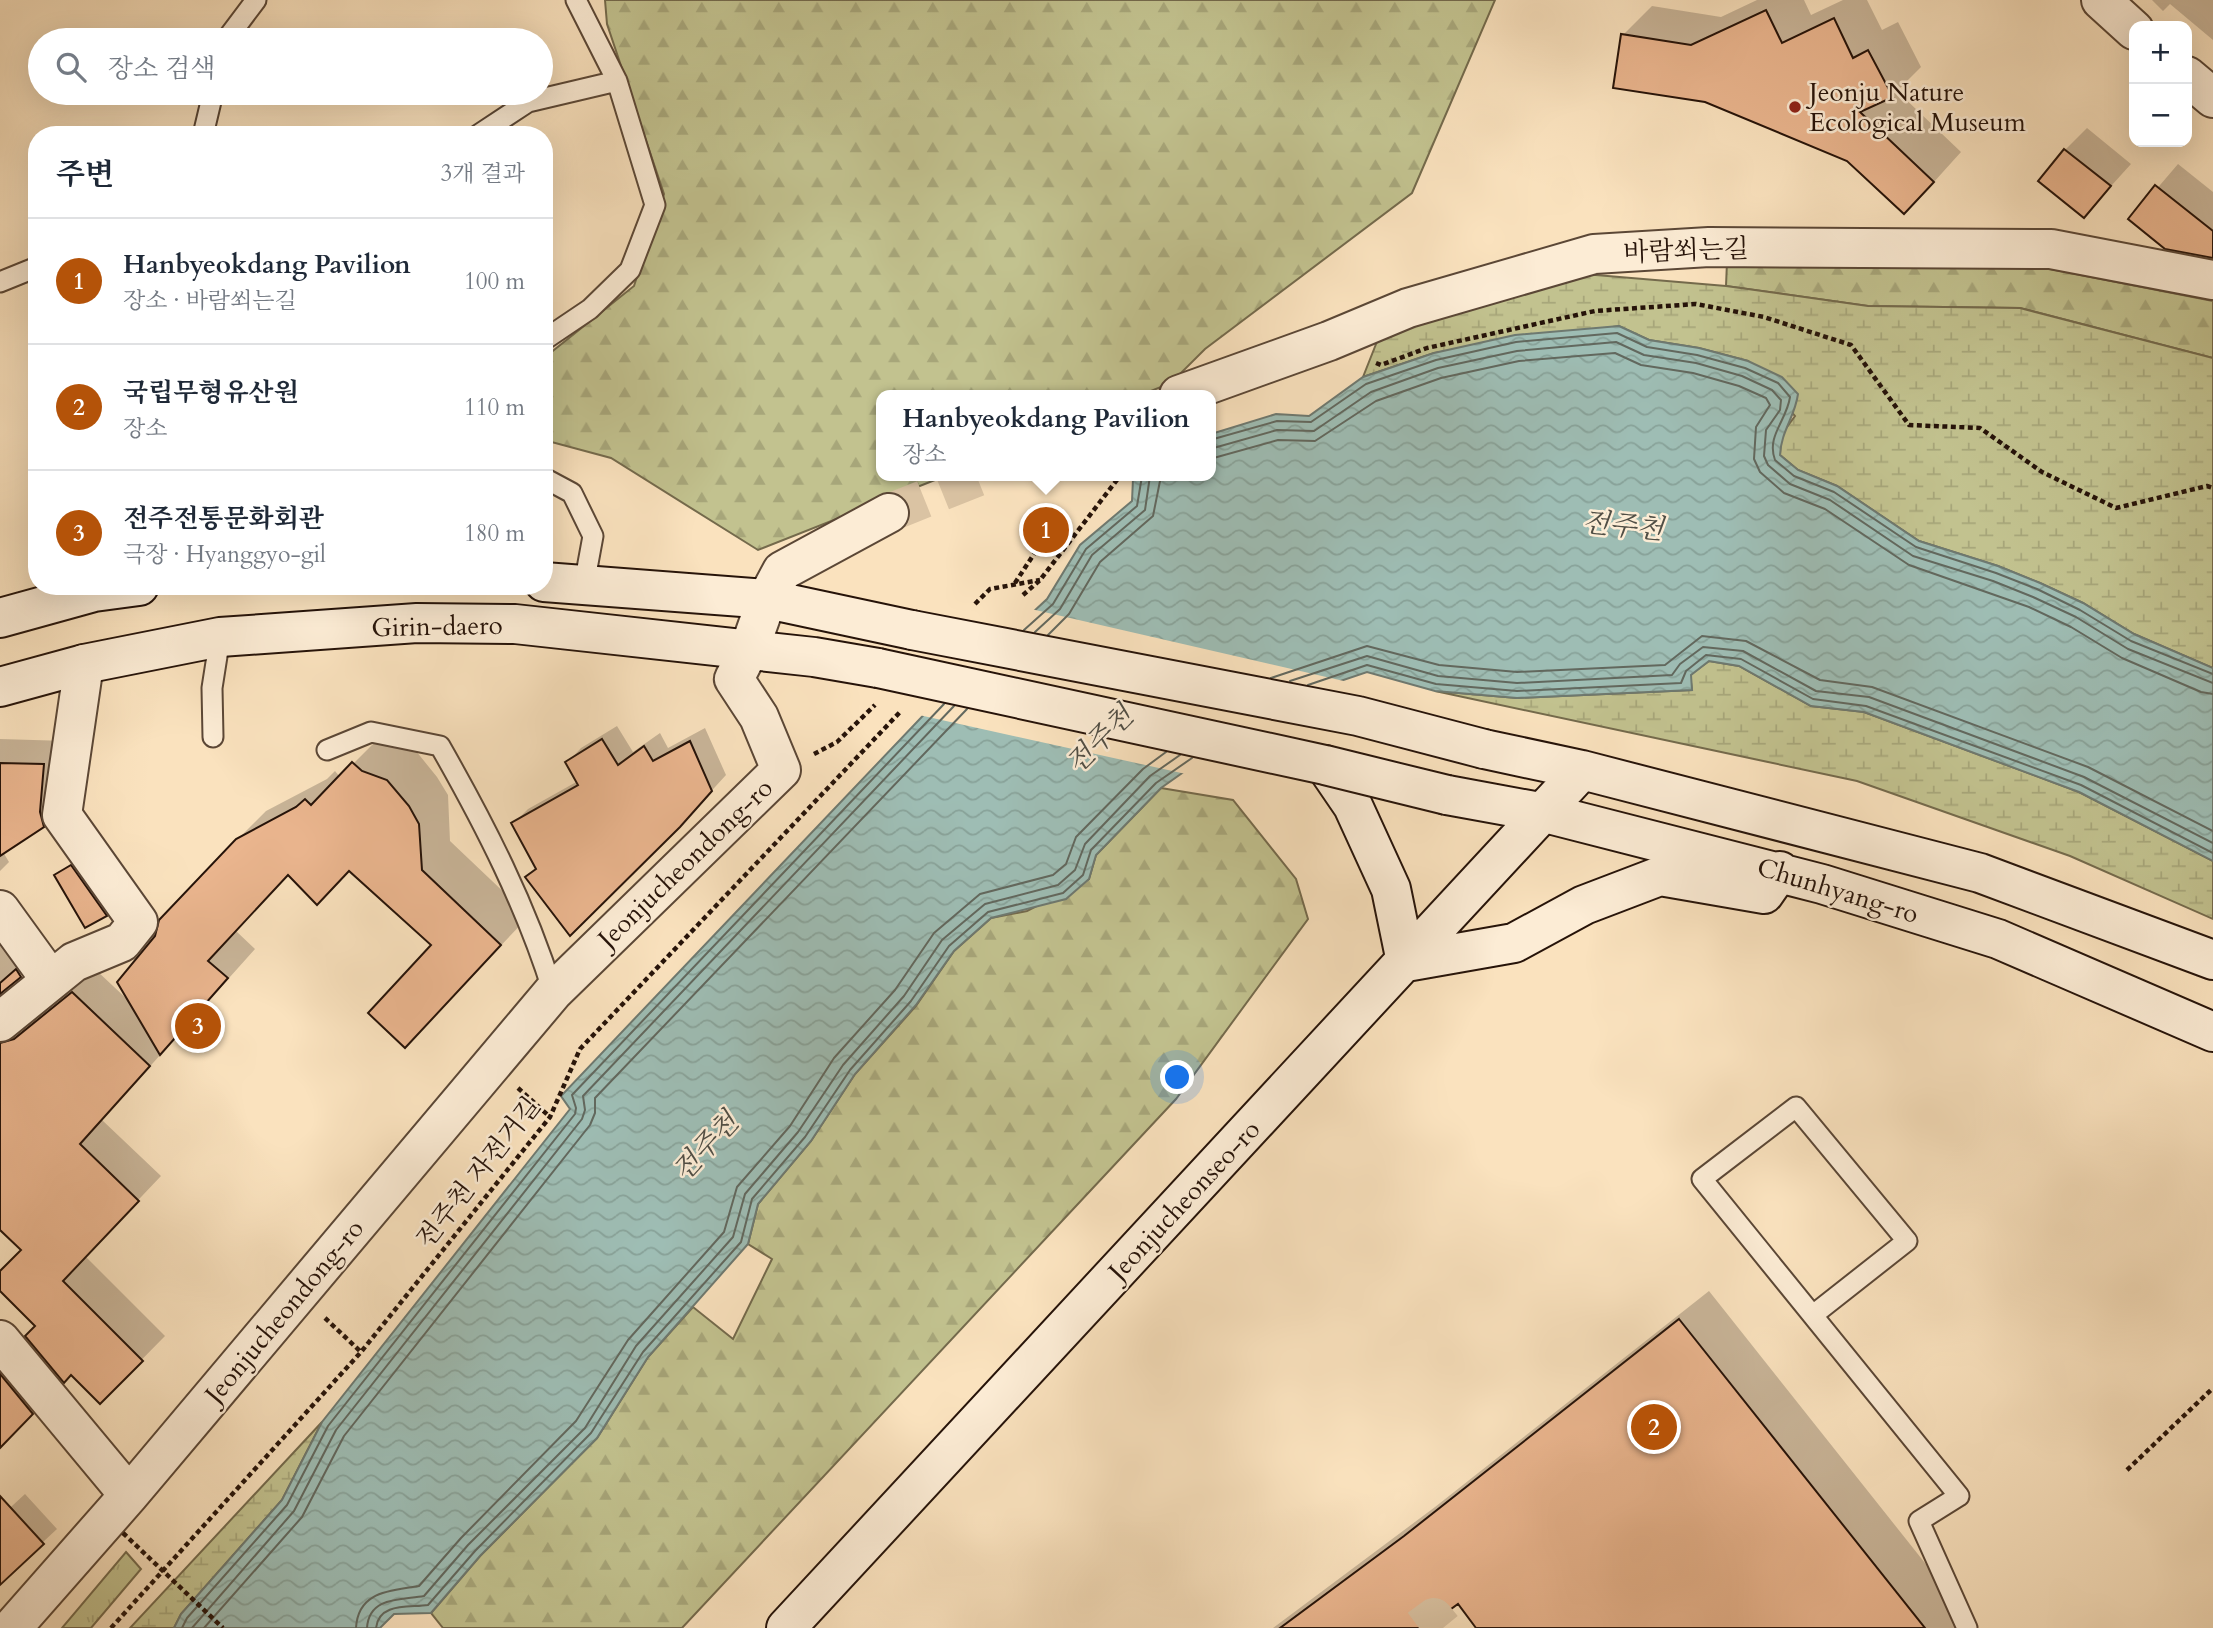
<!DOCTYPE html>
<html lang="ko">
<meta charset="utf-8">
<style>
:root{--surface:#fff;--page:#f6f6f7;--text:#1f2937;--muted:#747a83;--line:#e0e1e3;--accent:#b45309}
body{margin:0;font-family:Cardo,"Noto Serif KR",serif;background:var(--page);color:var(--text)}
.controls{position:absolute;right:21px;top:21px;display:grid;overflow:hidden;border-radius:14px;box-shadow:0 7px 28px #0002}
.controls button{width:63px;height:63px;display:grid;place-items:center;padding:0;border:0;border-bottom:2px solid var(--line);background:var(--surface);color:var(--text);font:35px sans-serif}
.you{position:absolute;left:1178px;top:1078px;width:24px;height:24px;margin:-18px;border:5px solid #fff;border-radius:50%;background:#1a73e8;box-shadow:0 0 0 10px #1a73e833}
.badge{display:grid;place-items:center;width:46px;height:46px;border-radius:50%;background:var(--accent);color:#fff;font-size:23px;font-weight:700}
.pin{position:absolute;translate:-50% -50%;border:4px solid #fff;box-shadow:0 2px 7px #0006}
.popup{position:absolute;left:876px;top:390px;width:340px;height:91px;box-sizing:border-box;display:grid;place-content:center;border-radius:14px;background:var(--surface);filter:drop-shadow(0 2px 5px #0005);font-size:23px;white-space:nowrap;color:var(--muted)}
.popup b{font-size:26px;color:var(--text)}
.popup::after{content:'';position:absolute;left:50%;top:100%;margin-left:-14px;border:14px solid transparent;border-top-color:var(--surface)}
.list{margin:0;padding:0;list-style:none}
h2{display:flex;justify-content:space-between;align-items:center;height:91px;margin:0;padding:0 28px;font-size:30px}
h2 small{font-size:23px;font-weight:400;color:var(--muted)}
.list li{display:grid;grid-template-columns:46px 1fr auto;gap:21px;align-items:center;box-sizing:border-box;height:126px;padding:0 28px;border-top:2px solid var(--line)}
.list b{display:block;font-size:26px;white-space:nowrap}
.list p{margin:0;font-size:23px;white-space:nowrap;color:var(--muted)}
.list em{font-size:23px;font-style:normal;color:var(--muted)}
.icon{flex:none;width:38px;height:38px;fill:none;stroke:currentColor;stroke-width:2;stroke-linecap:round;stroke-linejoin:round}
.map{position:relative;flex:none;width:2213px;height:1628px;overflow:hidden}
.search{position:absolute;background:var(--surface);box-shadow:0 7px 28px #0002;left:28px;top:28px;width:525px;height:77px;display:flex;align-items:center;gap:18px;box-sizing:border-box;padding:0 24px;border-radius:38px;color:var(--muted);font-size:26px}
.panel{position:absolute;background:var(--surface);box-shadow:0 7px 28px #0002;left:28px;top:126px;width:525px;height:469px;border-radius:28px}
.map>svg:first-child{display:block}
.grass{fill:url(#grass-tufts);stroke:#746a4c;stroke-width:2}
.forest{fill:url(#forest-firs);stroke:#746a4c;stroke-width:2}
.wetland{fill:url(#wetland-marsh);stroke:#746a4c;stroke-width:2}
.water{fill:url(#water-waves);stroke:#6e7970;stroke-width:2}
.pier{fill:#fae2be}
.shadow{fill:#0003}
.lines{fill:none;stroke-linecap:round;stroke-linejoin:round}
.shore{stroke:#62685e;stroke-width:2}
.building{fill:#eab58e;stroke:#261309;stroke-width:2}
.street-tunnel{stroke:#dac3a3;stroke-width:38;stroke-dasharray:38 19;stroke-linecap:butt}
.lane-casing{stroke:#5b4736;stroke-width:23}
.street-casing{stroke:#5b4736;stroke-width:42}
.secondary-casing{stroke:#261309;stroke-width:42}
.path{stroke:#261309;stroke-width:4.5;stroke-dasharray:5 3.5;stroke-linecap:butt}
.lane{stroke:#fcecd5;stroke-width:19}
.street{stroke:#fcecd5;stroke-width:38}
.secondary{stroke:#fcecd5;stroke-width:38}
.secondary-bridge-casing{stroke:#261309;stroke-width:42;stroke-linecap:butt}
.path-bridge{stroke:#261309;stroke-width:4.5;stroke-dasharray:5 3.5;stroke-linecap:butt}
.secondary-bridge{stroke:#fcecd5;stroke-width:38}
.poi-dot{fill:#8f2418;stroke:#fcecd5;stroke-width:2.5}
.labels{text-anchor:middle;stroke-width:5;stroke-linejoin:round;paint-order:stroke}
.poi-label{font-size:26px;fill:#261309;stroke:#fcecd5;text-anchor:start}
.street-label{font-size:26px;fill:#261309;stroke:#fcecd5}
.water-label{font-size:28px;font-style:italic;fill:#504e45;stroke:#fcecd5}
</style>
<div class="map">
<svg width="2213" height="1628" viewBox="0 0 2213 1628">
<defs>
<pattern id="grass-tufts" width="24" height="20" patternUnits="userSpaceOnUse" patternTransform="scale(1.75)"><rect width="24" height="20" fill="#c2c28f"/><path d="M3 7l-1-3M5 7V3M7 7l1-3M15 17l-1-3M17 17v-4M19 17l1-3" fill="none" stroke="#a7a67a"/></pattern>
<pattern id="forest-firs" width="22" height="20" patternUnits="userSpaceOnUse" patternTransform="scale(1.75)"><rect width="22" height="20" fill="#c2c28f"/><path d="M5 1l3.5 6h-7zM16 11l3.5 6h-7z" fill="#a7a67a"/></pattern>
<pattern id="wetland-marsh" width="20" height="14" patternUnits="userSpaceOnUse" patternTransform="scale(1.75)"><rect width="20" height="14" fill="#c2c28f"/><path d="M1 5h8M5 5V1M11 12h8M15 12V8" fill="none" stroke="#a7a67a"/></pattern>
<pattern id="water-waves" width="16" height="10" patternUnits="userSpaceOnUse" patternTransform="scale(1.75)"><rect width="16" height="10" fill="#9ebdb4"/><path d="M0 5q4-4 8 0t8 0" fill="none" stroke="#88a299"/></pattern>
</defs>
<rect width="100%" height="100%" fill="#fae2be"/>
<filter id="stains"><feTurbulence type="fractalNoise" baseFrequency=".00286" numOctaves="4"/><feColorMatrix values="0 0 0 0 .2 0 0 0 0 .09 0 0 0 0 .02 0 0 0 .5 -.17"/></filter>
<radialGradient id="worn" r=".72"><stop offset=".6" stop-color="#630" stop-opacity="0"/><stop offset="1" stop-color="#630" stop-opacity=".3"/></radialGradient>
<path class="grass" d="M126,1552L141,1569L91,1628H62Z"/>
<path class="forest" d="M605,0H1495L1412,193L1205,349L1171,383L1141,395H881V476H945L758,550L611,458L544,440V358L634,286L664,194L607,24Z
M1727,262L2019,263L2213,301V358L2020,308L1868,306L1726,286Z
M1161,788L1233,800L1296,879L1308,919L1176,1099L682,1628H443L431,1613L480,1556L597,1438L648,1357L693,1307L733,1339L772,1259L748,1244L758,1204L811,1141L855,1074L916,1006L954,951L991,918L1027,911L1089,879L1096,855Z"/>
<path class="wetland" d="M1584,274L1726,286L1868,306L2020,308L2213,358V668L2134,634L2083,603L2040,583L1998,566L1919,541L1837,486L1798,470L1780,455L1781,435L1795,416L1748,361L1699,348L1649,340L1619,326L1434,353L1363,377L1380,334Z
M1709,661L1739,666L1811,706L1864,712L2079,792L2213,861V919L2070,856L1857,781L1435,691L1517,698L1692,690L1690,675Z
M322,1422L282,1500L181,1614L174,1628H130Z"/>
<path class="water" d="M1619,326L1649,340L1699,348L1748,361L1782,377L1798,394C1795,417 1781,431 1780,455L1798,470L1837,486L1919,541L1998,566L2040,583L2083,603L2134,634L2213,668V861L2079,792L1864,712L1811,706L1739,666L1709,661L1691,675L1692,690L1517,698L1435,691L1367,672L1287,699L1161,788L1096,855L1089,879L1066,899L991,918L954,951L916,1005L855,1074L811,1141L758,1204L748,1244L648,1357L597,1438L480,1556L431,1613L394,1614L380,1628H174L181,1614L282,1500L322,1422L570,1109L561,1096L935,703L1047,599L1080,545L1132,501L1133,479L1139,476H1210L1211,434L1276,414L1309,416L1363,377L1434,353L1515,335Z"/>
<path class="pier" d="M1031,609L1348,682L1289,702L1186,774L919,715Z"/>
<path class="shadow" d="M1757,0H1804L1811,15L1843,0H1867L1882,30L1898,22L1921,67L1897,91L1961,152L1933,183L1848,159L1623,35L1652,6L1721,17Z
M2152,0H2213V40L2170,4L2163,11Z
M2087,128L2131,164L2084,216L2065,150Z
M2178,164L2213,192V256L2131,219Z
M617,726L633,752L660,733L668,748L705,728L726,775L694,810L528,877L538,867L514,823L528,809L578,781L567,763L581,748Z
M382,735L390,743L416,751L437,777L448,795L450,841L529,916L433,1017L434,945L350,869L289,874L236,931L255,949L102,1120L161,1176L85,1256L165,1336L100,1402L38,1326L0,1289V1274L24,1250L0,1189V909L43,952L2,991L1,1001L27,1021L38,1017L96,970L129,1001L237,840L266,811L327,779L335,771L340,777Z
M0,739L67,741L66,802L43,826L3,852L9,862L0,871Z
M86,852L120,900L106,914L56,875Z
M1709,1291L1971,1621L1964,1628H1478L1458,1602L1422,1628H1273L1435,1507Z
M0,1328L54,1391L0,1446Z
M25,1494L57,1529L0,1582V1517Z"/>
<g class="lines">
<path class="shore" d="M1210,440L1277,421L1311,422L1366,384L1436,360L1516,342L1617,333L1647,347L1697,355L1745,368L1778,383L1790,397C1787,420 1766,436 1775,460L1794,476L1834,492L1916,547L1996,573L2037,589L2080,610L2131,641L2213,674
M1210,449L1277,430L1314,431L1371,392L1438,368L1517,351L1616,342L1644,355L1696,363L1742,376L1772,390L1781,400L1780,410L1766,430L1764,456L1768,465L1790,484L1830,500L1913,556L1993,581L2033,597L2076,617L2128,649L2213,683
M1210,459L1278,440L1315,441L1376,401L1441,378L1519,361L1615,353L1641,365L1693,373L1739,386L1766,398L1770,405L1756,427L1754,459L1760,472L1784,493L1825,509L1909,565L2029,607L2071,627L2122,658L2201,692L2213,694
M1024,630L1053,604L1086,549L1137,506L1142,476
M1035,632L1060,609L1092,555L1145,510L1150,476
M1048,635L1069,614L1100,562L1153,516L1161,476
M1271,678L1367,646L1439,665L1517,672L1665,665L1702,636L1746,641L1820,680L1872,687L2088,767L2213,831
M1290,681L1367,656L1438,676L1517,683L1672,675L1680,664L1703,647L1743,651L1816,691L1869,697L2084,777L2213,843
M1308,685L1367,665L1436,684L1517,691L1681,683L1686,671L1706,655L1741,659L1813,699L1866,706L2081,785L2213,853
M182,1628L187,1618L287,1505L328,1426L575,1114L576,1108L572,1095L944,704
M192,1628L294,1511L336,1430L582,1119L585,1110L583,1096L954,706
M204,1628L302,1517L344,1436L590,1125L595,1113V1098L967,709
M356,1628C358,1590 392,1591 419,1586L461,1538L576,1421L628,1340L724,1232L737,1187L790,1126L834,1058L895,990L934,933L980,894L1053,875L1066,864L1076,837L1143,769L1166,752
M367,1628C369,1596 402,1600 424,1596L468,1545L585,1428L636,1346L733,1237L745,1194L798,1132L843,1065L904,996L942,940L985,904L1058,885L1075,870L1085,844L1150,776L1180,755
M376,1628C379,1602 410,1608 428,1605L475,1551L591,1433L643,1352L741,1242L752,1199L805,1137L850,1070L911,1001L949,946L988,912L1063,893L1083,875L1091,850L1156,783L1192,758"/>
</g>
<path class="building" d="M1766,10L1782,43L1834,18L1853,58L1868,50L1893,97L1860,112L1934,182L1904,214L1847,161L1705,102L1613,88L1621,34L1691,45Z
M2064,149L2111,186L2084,218L2038,181Z
M2155,185L2213,231V258L2165,249L2128,219Z
M602,739L618,765L644,746L653,761L690,741L712,791L680,827L570,936L525,877L536,869L511,823L578,785L565,762Z
M352,762L362,771L387,780L409,806L419,824L422,870L501,945L405,1048L368,1013L431,945L349,871L317,905L288,875L208,961L228,978L160,1055L117,982L155,936L159,920L236,839L296,807L305,799L311,805Z
M0,763L44,764L40,812L44,827L0,856Z
M71,865L107,916L85,928L54,875Z
M16,969L21,977L0,994V983Z
M72,992L150,1066L80,1144L139,1201L63,1281L143,1361L100,1404L71,1375L64,1383L25,1336L35,1326L0,1291V1271L21,1250L0,1230V1043L14,1039Z
M1679,1319L1925,1628H1476L1458,1604L1425,1628H1280L1404,1536Z
M0,1374L33,1414L0,1448Z
M0,1496L44,1544L0,1585Z"/>
<g class="lines">
<path class="street-tunnel" d="M889,513L981,476
M1419,1628L1434,1617L1443,1628"/>
<defs>
<path id="lane" d="M226,40L256,0
M203,135L213,93
M478,135L528,102L617,81
M0,282L37,267
M544,340L590,309L630,270L655,205L617,81L576,0
M544,478L572,493L593,536L584,585
M213,737L212,688L220,637
M327,750L371,732L440,746C485,825 526,905 553,992
M1813,1315L1907,1241L1796,1107L1702,1179L1959,1496L1919,1521L1967,1628"/>
<path id="street" d="M2101,0L2134,30
M2187,76L2213,98
M1179,395L1329,341L1408,308L1594,254L1709,247L2051,249L2213,280
M0,910L50,979
M0,1022L74,962L122,942L138,922L62,815L84,664
M0,1340L129,1495
M12,1628L129,1495L553,992L781,770L759,717L734,679L749,650L767,599L782,571L889,513"/>
<path id="secondary" d="M544,582L767,599L912,630
M0,618L94,592L139,586
M0,687L84,664L220,637L417,623L515,624L814,657L878,668
M1484,749L1582,770L1980,873L2213,960
M1325,765L1353,806L1391,889L1406,962
M1447,795L1545,813L1822,884L1998,939L2213,1032
M1406,962L1514,943L1584,905L1660,876L1764,894L1780,871
M786,1628L1582,770"/>
</defs>
<use href="#lane" class="lane-casing"/>
<use href="#street" class="street-casing"/>
<use href="#secondary" class="secondary-casing"/>
<path class="path" d="M1376,363L1381,365L1427,348L1595,311L1696,304L1764,317L1851,345L1909,425L1980,428L2042,472L2116,508L2207,486L2213,488
M1015,583L1034,554
M1023,595L1040,580L1120,476
M975,604L990,589L1040,580
M814,754L837,742L875,705
M518,1088L550,1117
M325,1318L361,1352
M2127,1470L2213,1388
M111,1628L361,1352L550,1117L580,1049L901,711"/>
<use href="#lane" class="lane"/>
<use href="#street" class="street"/>
<use href="#secondary" class="secondary"/>
<defs>
<path id="secondary-bridge" d="M912,630L1358,716L1484,749
M878,668L1325,765L1447,795"/>
</defs>
<use href="#secondary-bridge" class="secondary-bridge-casing"/>
<path class="path-bridge" d="M123,1533L223,1628"/>
<use href="#secondary-bridge" class="secondary-bridge"/>
</g>
<circle class="poi-dot" cx="1795" cy="107" r="7"/>
<g class="labels">
<g class="poi-label">
<text x="1809" y="101">Jeonju Nature<tspan x="1809" dy="30">Ecological Museum</tspan></text>
</g>
<g class="street-label">
<text transform="translate(1686 250) rotate(-2)" y="9">바람쐬는길</text>
<text transform="translate(437 626) rotate(-1)" y="9">Girin-daero</text>
<text transform="translate(685 863) rotate(-44)" y="9">Jeonjucheondong-ro</text>
<text transform="translate(1838 890) rotate(17)" y="9">Chunhyang-ro</text>
<text transform="translate(478 1172) rotate(-52)" y="9">전주천 자전거길</text>
<text transform="translate(1184 1200) rotate(-47)" y="9">Jeonjucheonseo-ro</text>
<text transform="translate(284 1311) rotate(-50)" y="9">Jeonjucheondong-ro</text>
</g>
<g class="water-label">
<text transform="translate(1623 525) rotate(6)" y="10">전주천</text>
<text transform="translate(1099 739) rotate(-45)" y="10">전주천</text>
<text transform="translate(705 1146) rotate(-47)" y="10">전주천</text>
</g>
</g>
<rect width="100%" height="100%" filter="url(#stains)"/>
<rect width="100%" height="100%" fill="url(#worn)"/>
</svg>
<div class="controls">
<button>+</button>
<button>−</button>
</div>
<div class="you"></div>
<div class="pin badge" style="left:1046px;top:530px">1</div>
<div class="popup"><b>Hanbyeokdang Pavilion</b>장소</div>
<div class="pin badge" style="left:1654px;top:1427px">2</div>
<div class="pin badge" style="left:198px;top:1026px">3</div>
<div class="search"><svg class="icon" aria-label="search" viewBox="0 0 24 24"><circle cx="10" cy="10" r="6"/><path d="M15 15l6 6"/></svg>장소 검색</div>
<section class="panel">
<h2>주변<small>3개 결과</small></h2>
<ul class="list">
<li><span class="badge">1</span><div><b>Hanbyeokdang Pavilion</b><p>장소 · 바람쐬는길</p></div><em>100 m</em></li>
<li><span class="badge">2</span><div><b>국립무형유산원</b><p>장소</p></div><em>110 m</em></li>
<li><span class="badge">3</span><div><b>전주전통문화회관</b><p>극장 · Hyanggyo-gil</p></div><em>180 m</em></li>
</ul>
</section>
</div>
